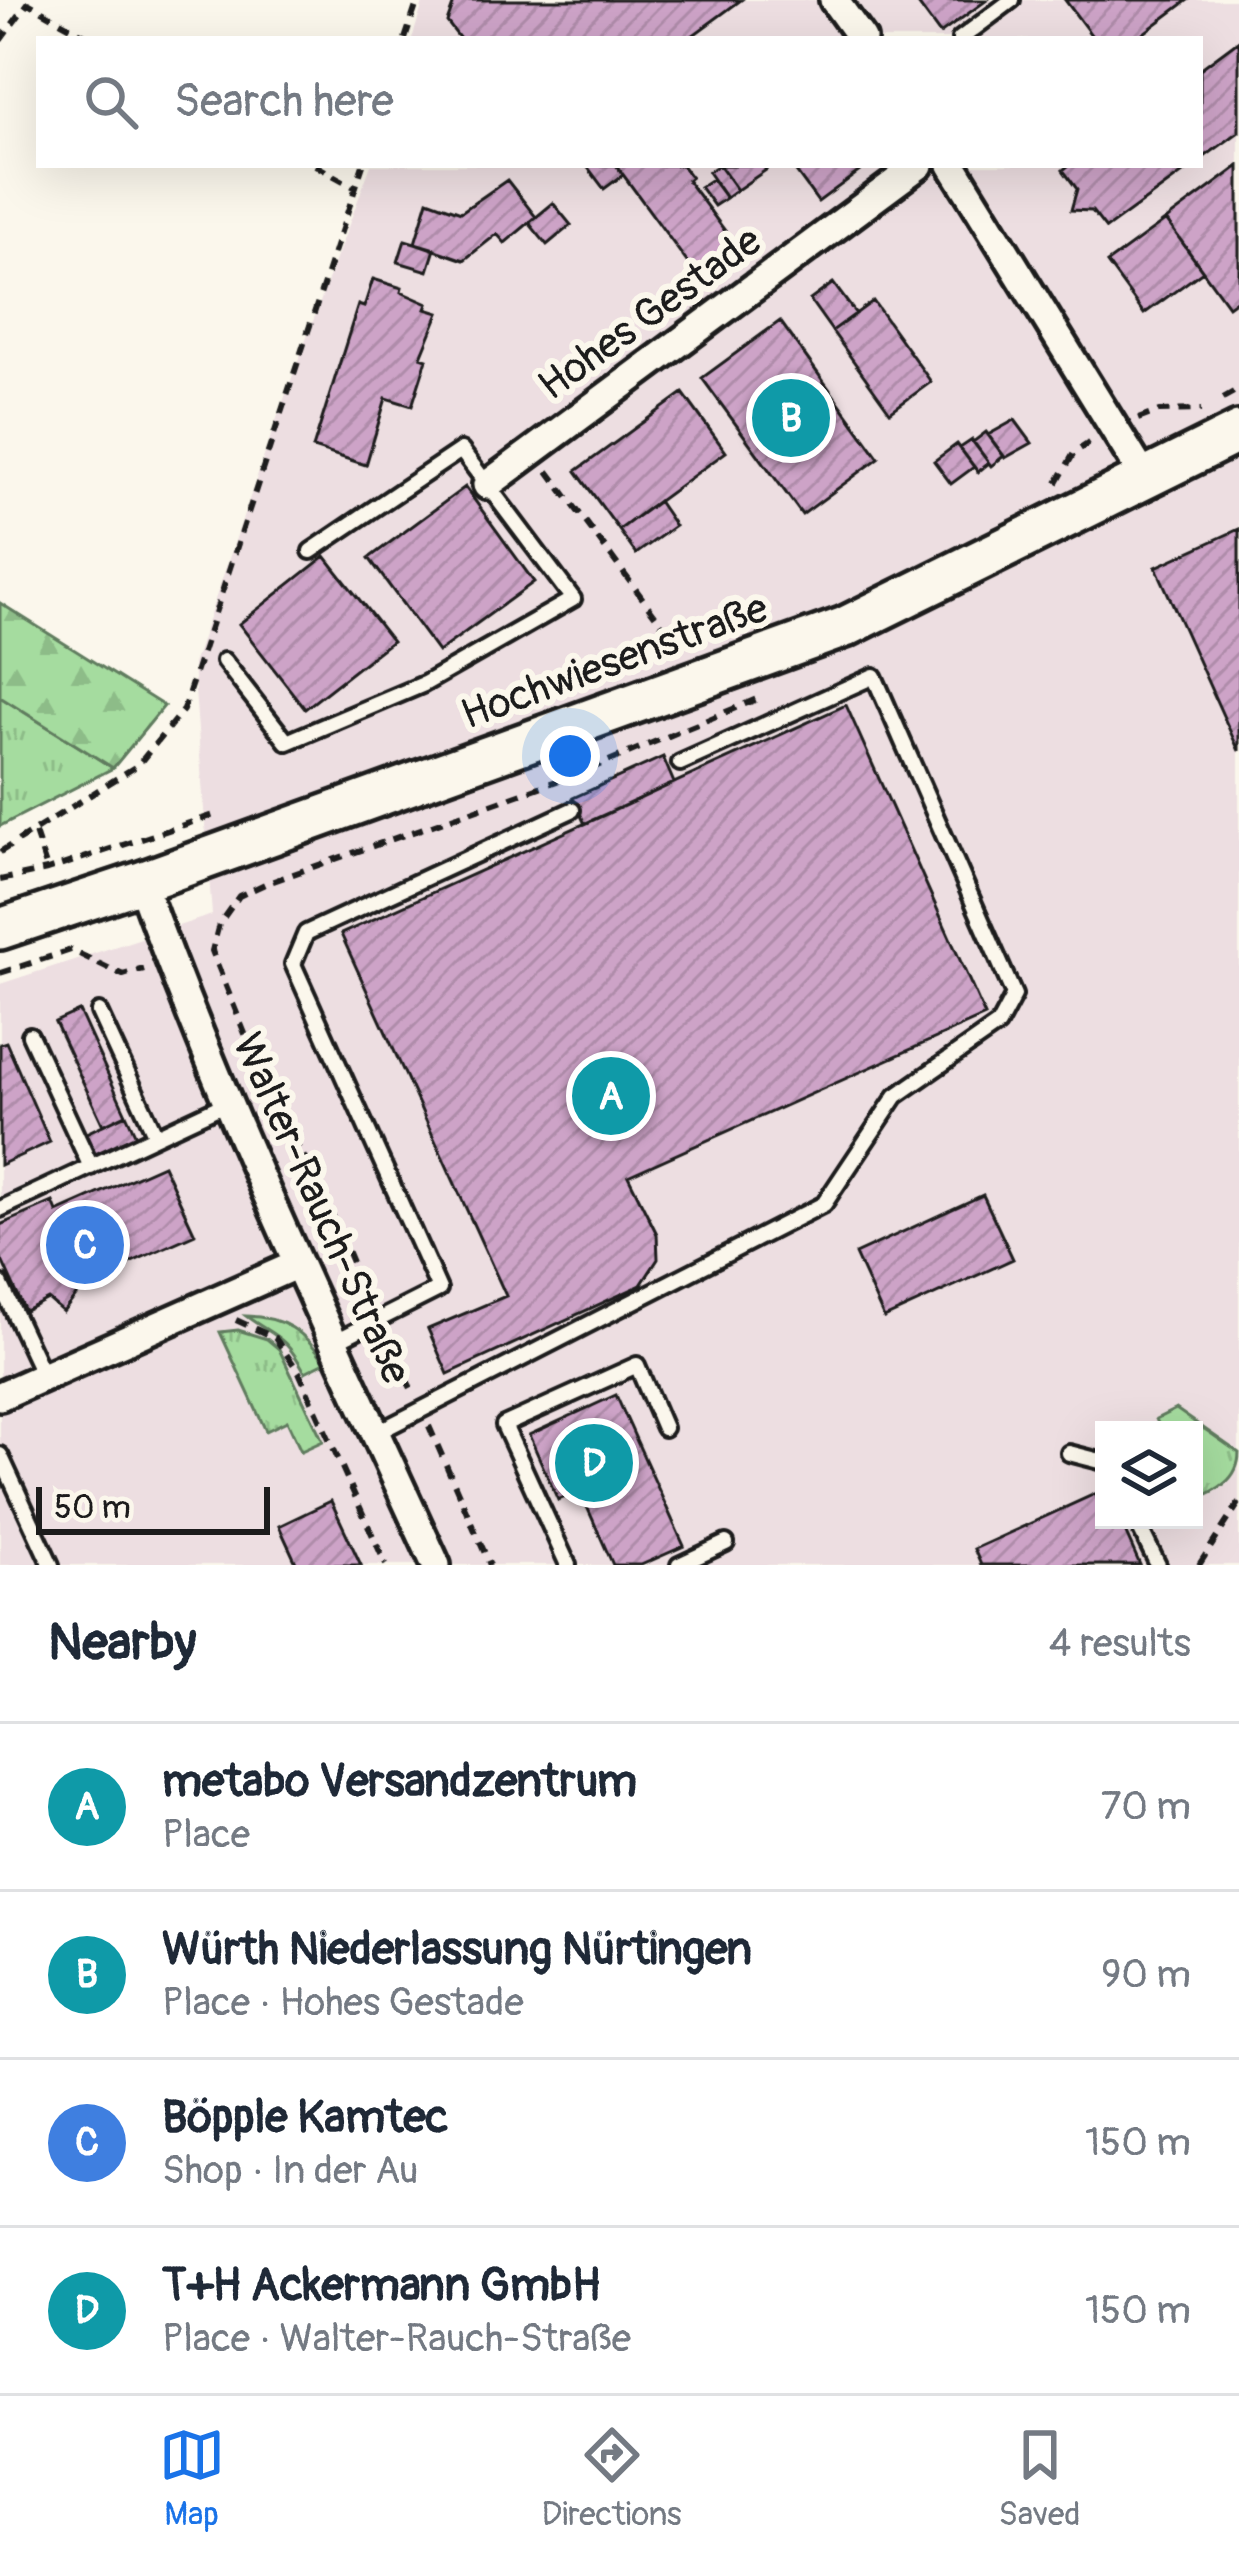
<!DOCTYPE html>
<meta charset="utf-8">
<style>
:root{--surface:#fff;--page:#f2f2f3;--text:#1f2937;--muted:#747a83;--line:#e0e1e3;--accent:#1a73e8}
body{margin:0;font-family:Pangolin,sans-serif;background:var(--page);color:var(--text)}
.controls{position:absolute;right:36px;bottom:36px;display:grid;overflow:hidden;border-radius:0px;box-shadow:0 12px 48px #0002}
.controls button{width:108px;height:108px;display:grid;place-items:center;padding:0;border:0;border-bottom:3px solid var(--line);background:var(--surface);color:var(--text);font:60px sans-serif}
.scale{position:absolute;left:36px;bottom:30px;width:234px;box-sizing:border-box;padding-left:12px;border:6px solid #1c1c1c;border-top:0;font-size:33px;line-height:42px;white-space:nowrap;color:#1c1c1c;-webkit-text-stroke:9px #fbf7ec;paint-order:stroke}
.you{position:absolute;left:570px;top:756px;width:42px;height:42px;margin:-30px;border:9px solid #fff;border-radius:50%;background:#1a73e8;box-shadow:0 0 0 18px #1a73e833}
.badge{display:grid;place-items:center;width:78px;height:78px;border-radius:50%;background:var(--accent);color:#fff;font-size:39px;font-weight:700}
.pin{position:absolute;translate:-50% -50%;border:6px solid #fff;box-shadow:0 3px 12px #0006}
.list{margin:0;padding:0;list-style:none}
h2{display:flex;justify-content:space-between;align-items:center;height:156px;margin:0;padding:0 48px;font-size:51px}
h2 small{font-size:39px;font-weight:400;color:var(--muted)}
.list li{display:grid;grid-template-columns:78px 1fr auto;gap:36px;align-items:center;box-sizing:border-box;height:168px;padding:0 48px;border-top:3px solid var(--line)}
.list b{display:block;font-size:45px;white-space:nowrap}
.list p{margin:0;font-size:39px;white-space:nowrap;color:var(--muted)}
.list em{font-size:39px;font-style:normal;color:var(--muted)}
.icon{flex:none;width:66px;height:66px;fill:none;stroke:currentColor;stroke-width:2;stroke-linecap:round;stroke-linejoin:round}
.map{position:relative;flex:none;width:1239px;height:1565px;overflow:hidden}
.search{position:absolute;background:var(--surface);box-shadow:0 12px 48px #0002;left:36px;right:36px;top:36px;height:132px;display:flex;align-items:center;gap:30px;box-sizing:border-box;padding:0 42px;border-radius:0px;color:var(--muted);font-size:45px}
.sheet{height:828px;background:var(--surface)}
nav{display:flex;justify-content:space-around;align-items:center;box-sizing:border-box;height:168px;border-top:3px solid var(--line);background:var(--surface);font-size:33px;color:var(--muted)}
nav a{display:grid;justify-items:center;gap:6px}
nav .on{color:var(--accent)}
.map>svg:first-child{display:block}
.built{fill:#eddee1;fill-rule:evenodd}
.grass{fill:url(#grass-tufts);stroke:#607c5e;stroke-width:3}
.forest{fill:url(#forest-firs);stroke:#607c5e;stroke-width:3}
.building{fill:url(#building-hatch);stroke:#1c1c1c;stroke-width:3}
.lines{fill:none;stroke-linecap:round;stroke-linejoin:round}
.lane-casing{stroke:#1c1c1c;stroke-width:22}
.street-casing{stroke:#1c1c1c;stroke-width:36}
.secondary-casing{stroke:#1c1c1c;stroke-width:48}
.path{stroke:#1c1c1c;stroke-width:6;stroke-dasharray:12 9;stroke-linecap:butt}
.lane{stroke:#fbf7ec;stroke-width:14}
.street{stroke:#fbf7ec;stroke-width:27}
.secondary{stroke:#fbf7ec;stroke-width:39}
.labels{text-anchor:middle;stroke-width:12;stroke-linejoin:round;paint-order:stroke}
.street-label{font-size:42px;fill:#1c1c1c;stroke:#fbf7ec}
</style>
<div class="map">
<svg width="1239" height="1565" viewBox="0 0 1239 1565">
<defs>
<pattern id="grass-tufts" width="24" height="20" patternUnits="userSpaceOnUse" patternTransform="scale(3)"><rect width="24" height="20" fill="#a5dc9f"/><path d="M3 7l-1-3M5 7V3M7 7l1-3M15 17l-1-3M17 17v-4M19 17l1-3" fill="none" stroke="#8dbc88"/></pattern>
<pattern id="forest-firs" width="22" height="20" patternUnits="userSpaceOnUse" patternTransform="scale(3)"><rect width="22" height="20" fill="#a5dc9f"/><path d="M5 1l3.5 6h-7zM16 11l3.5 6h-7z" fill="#8dbc88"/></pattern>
<pattern id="building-hatch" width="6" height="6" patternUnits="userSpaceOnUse" patternTransform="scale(3)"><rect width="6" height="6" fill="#cda3c7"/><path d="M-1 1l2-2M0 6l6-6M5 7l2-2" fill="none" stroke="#af8caa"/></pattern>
</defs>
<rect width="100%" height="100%" fill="#fbf7ec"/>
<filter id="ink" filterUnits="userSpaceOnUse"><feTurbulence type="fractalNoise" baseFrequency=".00833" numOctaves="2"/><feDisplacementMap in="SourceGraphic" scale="24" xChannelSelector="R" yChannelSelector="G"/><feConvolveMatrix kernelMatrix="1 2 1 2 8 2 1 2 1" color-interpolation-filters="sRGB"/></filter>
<g filter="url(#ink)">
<path class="built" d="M424,0H1239V1565H0V984L212,915L193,664L277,418L371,165H1200V39H412ZM1104,1430H1194V1520H1104Z"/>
<path class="grass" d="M0,697L113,768L0,826Z
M246,1316C283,1317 305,1331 325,1362L305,1372C283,1333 276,1338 246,1316Z
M238,1330L267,1339L279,1349L323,1441L301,1451L287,1421L266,1431L220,1332Z
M1176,1409L1239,1453C1239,1480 1216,1491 1194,1500V1430H1161L1156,1419Z"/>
<path class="forest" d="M0,603L164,706L113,768L0,697Z"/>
<path class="building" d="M455,0H741L688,39H460L447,22Z
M915,0H987L940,34Z
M1065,0H1188L1136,39H1094Z
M1239,40V132L1200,160V69Z
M586,165H616L623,175L604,189Z
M616,165H682L691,177L687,180L743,255L703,284Z
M719,165L737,190L726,198L708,172Z
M719,165H762L766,170L737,190Z
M791,165H868L818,202Z
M1069,165H1194L1106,229L1092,211L1071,210L1077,189L1063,170Z
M1239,166V298L1228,306L1166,220Z
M712,179L726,198L714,206L700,187Z
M507,180L536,217L505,243L497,234L464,260L415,243L428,200L461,212Z
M553,203L571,225L547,245L529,223Z
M1166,220L1203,271L1144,314L1107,263Z
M405,240L435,249L428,271L398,262Z
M373,279L402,288L401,292L428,304L426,309L439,313L421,357L427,359L412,406L386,398L366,465L313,448L358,305L364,307Z
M833,283L856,314L832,331L810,300Z
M873,301L931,382L890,412L832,331Z
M780,321L879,458L802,515L702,378Z
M683,393L726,452L619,530L576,471Z
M1015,420L1032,443L1005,458L988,435Z
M986,432L1004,456L991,466L973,442Z
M972,440L989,463L978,472L960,448Z
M957,444L974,467L951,484L934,461Z
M465,487L534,582L438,652L369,558Z
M658,501L675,526L636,554L619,530Z
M1239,529V751L1156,567Z
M325,556L392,641L305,709L239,624Z
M846,705L985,1016L628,1176L657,1234L658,1259L641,1285L448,1374L428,1329L506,1296L341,934Z
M663,757L674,783L585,824L573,798Z
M79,1011L126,1114L103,1125L55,1022Z
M6,1042L50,1142L0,1165V1044Z
M126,1114L136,1136L90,1157L80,1136Z
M163,1165L195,1234L87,1282L63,1312L48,1299L25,1311L0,1256V1225L53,1202L57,1212Z
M983,1195L1013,1259L884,1318L855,1254Z
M616,1395L684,1546L641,1565H613L580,1491L558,1500L529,1435Z
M1095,1494L1104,1507V1520H1120L1140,1565H981L974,1549Z
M331,1501L361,1565H297L279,1526Z"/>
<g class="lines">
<defs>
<path id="lane" d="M960,39L1012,0
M224,661L287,742L424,684L573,599L461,450L311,551
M99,1012L156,1136
M30,1035L91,1167
M0,1209L229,1102
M0,1283L44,1377
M334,1342L439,1289L293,964L306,933L572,810
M376,1433L824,1204L896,1096L998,1025L1014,995L874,676L680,763
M1069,1453L1104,1462
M0,1455L51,1565
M1136,1520L1158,1565
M568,1565L504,1425L637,1365L664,1428
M679,1565L726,1543"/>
<path id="street" d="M834,0L862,39
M952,165L1146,480
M487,485L919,165
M141,882C225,1115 333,1340 436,1565
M0,1396L298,1264"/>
<path id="secondary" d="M0,929L141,882L845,627L1239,432"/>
</defs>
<use href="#lane" class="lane-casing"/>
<use href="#street" class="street-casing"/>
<use href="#secondary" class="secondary-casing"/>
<path class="path" d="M405,39L418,0
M0,41L28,3L92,39
M315,165L356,188
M1223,398L1239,389
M1138,419L1159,411L1201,410
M548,471L680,649
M1057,483L1074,453L1089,443
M35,833L47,869
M0,852L138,765L183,710L363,165
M0,880L47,870L214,815
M0,973L71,950L123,975L144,969
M368,1301L320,1185L271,1099L212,951L219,924L239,896L265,884L585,771L757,699
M236,1320L275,1338L299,1372L386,1565
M386,1340L413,1392
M429,1426L490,1565
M1199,1565L1239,1503"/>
<use href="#lane" class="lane"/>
<use href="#street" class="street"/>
<use href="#secondary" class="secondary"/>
</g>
</g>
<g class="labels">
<g class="street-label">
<text transform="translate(649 312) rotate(-36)" y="15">Hohes Gestade</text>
<text transform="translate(614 660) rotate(-20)" y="15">Hochwiesenstraße</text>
<text transform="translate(323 1208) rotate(66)" y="15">Walter-Rauch-Straße</text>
</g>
</g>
</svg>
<div class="controls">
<button><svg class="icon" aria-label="layers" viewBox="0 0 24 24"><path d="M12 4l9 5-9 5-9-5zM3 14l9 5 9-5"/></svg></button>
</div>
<div class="scale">50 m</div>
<div class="you"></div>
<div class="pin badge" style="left:611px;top:1096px;background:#0f9aa8">A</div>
<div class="pin badge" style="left:791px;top:418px;background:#0f9aa8">B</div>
<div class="pin badge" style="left:85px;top:1245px;background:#3f7fe0">C</div>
<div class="pin badge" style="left:594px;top:1463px;background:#0f9aa8">D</div>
<div class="search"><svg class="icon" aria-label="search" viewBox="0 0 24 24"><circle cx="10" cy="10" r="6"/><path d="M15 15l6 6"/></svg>Search here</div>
</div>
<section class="sheet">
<h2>Nearby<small>4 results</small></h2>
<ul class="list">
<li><span class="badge" style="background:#0f9aa8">A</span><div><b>metabo Versandzentrum</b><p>Place</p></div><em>70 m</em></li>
<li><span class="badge" style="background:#0f9aa8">B</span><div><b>Würth Niederlassung Nürtingen</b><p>Place · Hohes Gestade</p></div><em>90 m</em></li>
<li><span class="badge" style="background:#3f7fe0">C</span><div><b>Böpple Kamtec</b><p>Shop · In der Au</p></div><em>150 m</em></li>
<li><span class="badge" style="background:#0f9aa8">D</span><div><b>T+H Ackermann GmbH</b><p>Place · Walter-Rauch-Straße</p></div><em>150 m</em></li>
</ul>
</section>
<nav>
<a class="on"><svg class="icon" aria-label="map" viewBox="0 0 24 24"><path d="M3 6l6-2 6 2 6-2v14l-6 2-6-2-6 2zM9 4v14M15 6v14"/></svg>Map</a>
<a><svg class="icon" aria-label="directions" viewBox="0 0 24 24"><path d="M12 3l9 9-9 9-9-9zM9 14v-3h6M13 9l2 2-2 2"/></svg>Directions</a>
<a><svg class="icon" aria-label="saved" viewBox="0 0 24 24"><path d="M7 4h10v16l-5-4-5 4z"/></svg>Saved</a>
</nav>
